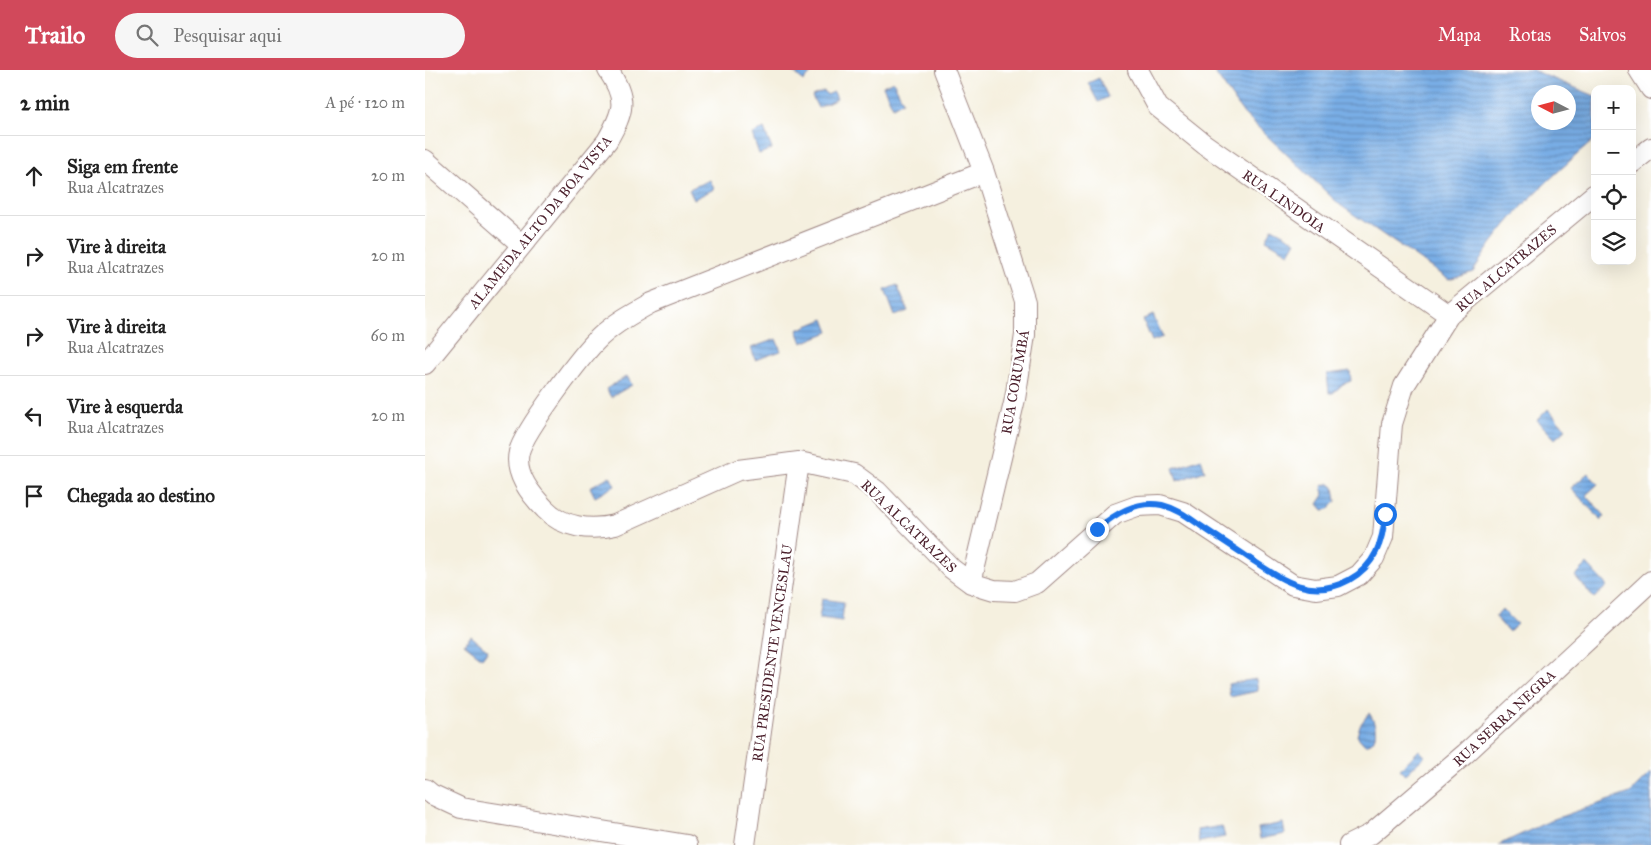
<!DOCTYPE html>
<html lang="pt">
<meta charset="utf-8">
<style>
:root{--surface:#fff;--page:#f6f6f6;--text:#222;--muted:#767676;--line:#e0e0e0;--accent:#d1495b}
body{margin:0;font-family:"IM FELL Great Primer",serif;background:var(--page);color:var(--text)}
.controls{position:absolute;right:15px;top:15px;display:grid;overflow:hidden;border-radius:10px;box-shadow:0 5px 20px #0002}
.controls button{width:45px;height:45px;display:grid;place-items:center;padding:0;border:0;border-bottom:1px solid var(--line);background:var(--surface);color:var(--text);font:25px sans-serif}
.compass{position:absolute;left:1106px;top:15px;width:45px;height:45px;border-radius:50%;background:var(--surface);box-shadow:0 5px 20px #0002;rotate:276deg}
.stop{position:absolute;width:15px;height:15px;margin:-11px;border:4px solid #1a73e8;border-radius:50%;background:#fff}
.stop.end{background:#1a73e8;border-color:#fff;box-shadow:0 1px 5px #0008}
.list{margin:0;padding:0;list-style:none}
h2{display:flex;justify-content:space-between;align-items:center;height:65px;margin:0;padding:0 20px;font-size:21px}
h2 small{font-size:16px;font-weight:400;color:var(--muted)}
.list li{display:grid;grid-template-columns:32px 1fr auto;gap:15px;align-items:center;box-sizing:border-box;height:80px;padding:0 20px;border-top:1px solid var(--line)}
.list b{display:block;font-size:19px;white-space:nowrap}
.list p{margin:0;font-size:16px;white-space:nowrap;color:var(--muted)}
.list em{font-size:16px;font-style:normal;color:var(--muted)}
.icon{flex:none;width:28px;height:28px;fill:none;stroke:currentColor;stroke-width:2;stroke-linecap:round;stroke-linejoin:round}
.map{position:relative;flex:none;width:1226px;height:775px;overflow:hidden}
header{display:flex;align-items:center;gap:30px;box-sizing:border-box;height:70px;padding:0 25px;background:var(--accent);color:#fff}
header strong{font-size:24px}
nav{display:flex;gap:28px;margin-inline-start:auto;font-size:18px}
.search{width:350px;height:45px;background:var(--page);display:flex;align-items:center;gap:12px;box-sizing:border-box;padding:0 18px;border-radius:28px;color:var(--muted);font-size:19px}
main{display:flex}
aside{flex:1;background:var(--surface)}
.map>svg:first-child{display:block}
.water{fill:url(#water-rules);stroke:#626688;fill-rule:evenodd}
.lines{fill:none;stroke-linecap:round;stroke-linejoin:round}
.minor-casing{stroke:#a08885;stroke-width:22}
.minor{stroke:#fff;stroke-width:20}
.route{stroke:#1a73e8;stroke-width:6}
.labels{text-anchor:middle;stroke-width:4.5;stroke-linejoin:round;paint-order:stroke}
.street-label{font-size:14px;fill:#4a1f2b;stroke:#fff}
</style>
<header>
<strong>Trailo</strong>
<div class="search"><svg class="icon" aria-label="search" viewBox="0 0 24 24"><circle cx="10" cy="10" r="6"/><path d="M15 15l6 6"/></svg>Pesquisar aqui</div>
<nav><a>Mapa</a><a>Rotas</a><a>Salvos</a></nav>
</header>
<main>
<aside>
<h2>2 min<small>A pé · 120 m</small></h2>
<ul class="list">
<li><svg class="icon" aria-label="ahead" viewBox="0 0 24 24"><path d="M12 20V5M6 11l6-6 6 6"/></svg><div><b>Siga em frente</b><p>Rua Alcatrazes</p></div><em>20 m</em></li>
<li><svg class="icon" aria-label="right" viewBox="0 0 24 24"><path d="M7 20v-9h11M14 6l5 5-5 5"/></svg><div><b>Vire à direita</b><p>Rua Alcatrazes</p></div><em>20 m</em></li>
<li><svg class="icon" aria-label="right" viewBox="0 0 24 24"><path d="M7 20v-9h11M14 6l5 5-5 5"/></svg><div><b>Vire à direita</b><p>Rua Alcatrazes</p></div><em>60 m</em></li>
<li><svg class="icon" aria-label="left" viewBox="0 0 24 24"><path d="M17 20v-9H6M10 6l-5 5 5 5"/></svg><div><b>Vire à esquerda</b><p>Rua Alcatrazes</p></div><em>20 m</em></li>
<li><svg class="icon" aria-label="arrive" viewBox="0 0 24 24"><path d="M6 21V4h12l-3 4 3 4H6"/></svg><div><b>Chegada ao destino</b></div></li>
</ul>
</aside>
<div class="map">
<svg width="1226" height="775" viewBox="0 0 1226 775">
<defs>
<pattern id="water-rules" width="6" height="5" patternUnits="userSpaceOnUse" patternTransform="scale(1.25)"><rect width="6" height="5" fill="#79aee6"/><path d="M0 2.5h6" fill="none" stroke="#658dbb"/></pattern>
</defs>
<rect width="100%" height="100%" fill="#fff"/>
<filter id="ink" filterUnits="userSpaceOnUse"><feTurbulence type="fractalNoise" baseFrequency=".02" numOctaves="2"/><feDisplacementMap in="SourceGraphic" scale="10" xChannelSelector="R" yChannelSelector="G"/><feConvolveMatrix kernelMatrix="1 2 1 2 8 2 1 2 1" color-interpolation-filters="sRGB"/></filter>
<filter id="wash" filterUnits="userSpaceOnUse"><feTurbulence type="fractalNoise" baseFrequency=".0096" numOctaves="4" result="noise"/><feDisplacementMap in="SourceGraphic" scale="20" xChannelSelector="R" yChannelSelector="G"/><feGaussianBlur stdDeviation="1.12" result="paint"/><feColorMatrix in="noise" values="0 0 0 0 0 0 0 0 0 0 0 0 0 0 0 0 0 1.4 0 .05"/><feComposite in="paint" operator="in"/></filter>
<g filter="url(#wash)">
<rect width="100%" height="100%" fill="#f5f0df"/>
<path class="water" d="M366,0H384L387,2L379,11Z
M788,0H1107L1170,26V69C1124,109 1079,148 1048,202L1024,210L915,135L819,44ZM1114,22H1144V52H1114Z
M674,8L683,27L673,32L663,13Z
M468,11L478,31L468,37L458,16Z
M399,21L402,25L409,22L412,29L393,38L387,26Z
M339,59L347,79L334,84L327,64Z
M285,110L289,119L269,129L264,119Z
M847,158L871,171L864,183L841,170Z
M472,215L483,241L470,246L460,220Z
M728,245L738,267L727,271L718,250Z
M399,249L404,262L377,273L372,260Z
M351,269L356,281L330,290L326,278Z
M925,301L926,311L918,314L908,323H904L902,304Z
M202,306L207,315L186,327L181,319Z
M1123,339L1141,359L1130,369L1112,350Z
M776,388L780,401L752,411L748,398Z
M1163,403L1173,414L1161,425L1180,446L1176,450L1146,418Z
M185,406L190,416L170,427L165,417Z
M904,413L909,417L911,431L904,439L898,440L893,434L899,425L897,416Z
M1162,494L1182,516L1169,528L1150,506Z
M397,529L419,532L417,551L394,548Z
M1077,539L1092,554L1084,562L1070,547Z
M46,566L63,580L57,588L39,574Z
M831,609L833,621L805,627L803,614Z
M944,643C950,651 954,666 946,673L940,675L932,666L935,655Z
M994,680L1000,686L980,705L975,699Z
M1226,702V775H1073L1129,749L1205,723Z
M858,753L860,764L835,769L833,758Z
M797,756L800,767L774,772L772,760Z"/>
</g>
<g filter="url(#ink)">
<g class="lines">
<defs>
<path id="minor" d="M519,0L559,102L600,231V265L590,329L546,513
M713,0L733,37L779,74L1024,245
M1214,0L1226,19
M0,90L97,175
M1207,93L1226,78
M559,102L226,233C208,243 190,253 175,267C158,283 99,361 94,382C89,403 106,425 120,439C138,458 166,461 190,455L313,400L374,392L429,404L452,421L527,499L546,513L569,520L590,521L612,513L690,444L712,436L735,435L758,442L868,515L891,519L913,516L934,505L949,488L958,467L967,354L979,316L1024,245L1170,124
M0,294L182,71C199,41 203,30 183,0
M0,719L6,724L36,738L262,775
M320,775L374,392
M924,775L946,764L1040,684L1226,511"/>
</defs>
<use href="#minor" class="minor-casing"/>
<use href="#minor" class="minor"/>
</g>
</g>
<g class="lines" filter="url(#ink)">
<path class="route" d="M672,459C690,444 711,430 737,435C753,439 763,447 776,456C792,467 808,477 824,488C856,509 885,531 924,510C950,496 958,472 960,444"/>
</g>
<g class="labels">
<g class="street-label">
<text transform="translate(859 131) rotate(35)" y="5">RUA LINDOIA</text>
<text transform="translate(115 152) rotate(-51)" y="5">ALAMEDA ALTO DA BOA VISTA</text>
<text transform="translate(1081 198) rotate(-40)" y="5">RUA ALCATRAZES</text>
<text transform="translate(590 312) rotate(-80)" y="5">RUA CORUMBÁ</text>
<text transform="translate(484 456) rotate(44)" y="5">RUA ALCATRAZES</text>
<text transform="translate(347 583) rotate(-82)" y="5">RUA PRESIDENTE VENCESLAU</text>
<text transform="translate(1079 648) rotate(-43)" y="5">RUA SERRA NEGRA</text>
</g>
</g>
</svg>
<div class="controls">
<button>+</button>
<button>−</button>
<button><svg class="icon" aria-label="locate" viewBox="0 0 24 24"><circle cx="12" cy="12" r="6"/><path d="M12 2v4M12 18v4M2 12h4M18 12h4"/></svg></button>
<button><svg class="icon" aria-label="layers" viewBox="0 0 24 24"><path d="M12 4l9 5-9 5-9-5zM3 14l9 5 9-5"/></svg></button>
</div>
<svg class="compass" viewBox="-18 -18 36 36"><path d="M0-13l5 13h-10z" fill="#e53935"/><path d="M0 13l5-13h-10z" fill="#767676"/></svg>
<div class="stop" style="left:960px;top:444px"></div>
<div class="stop end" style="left:672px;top:459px"></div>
</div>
</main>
